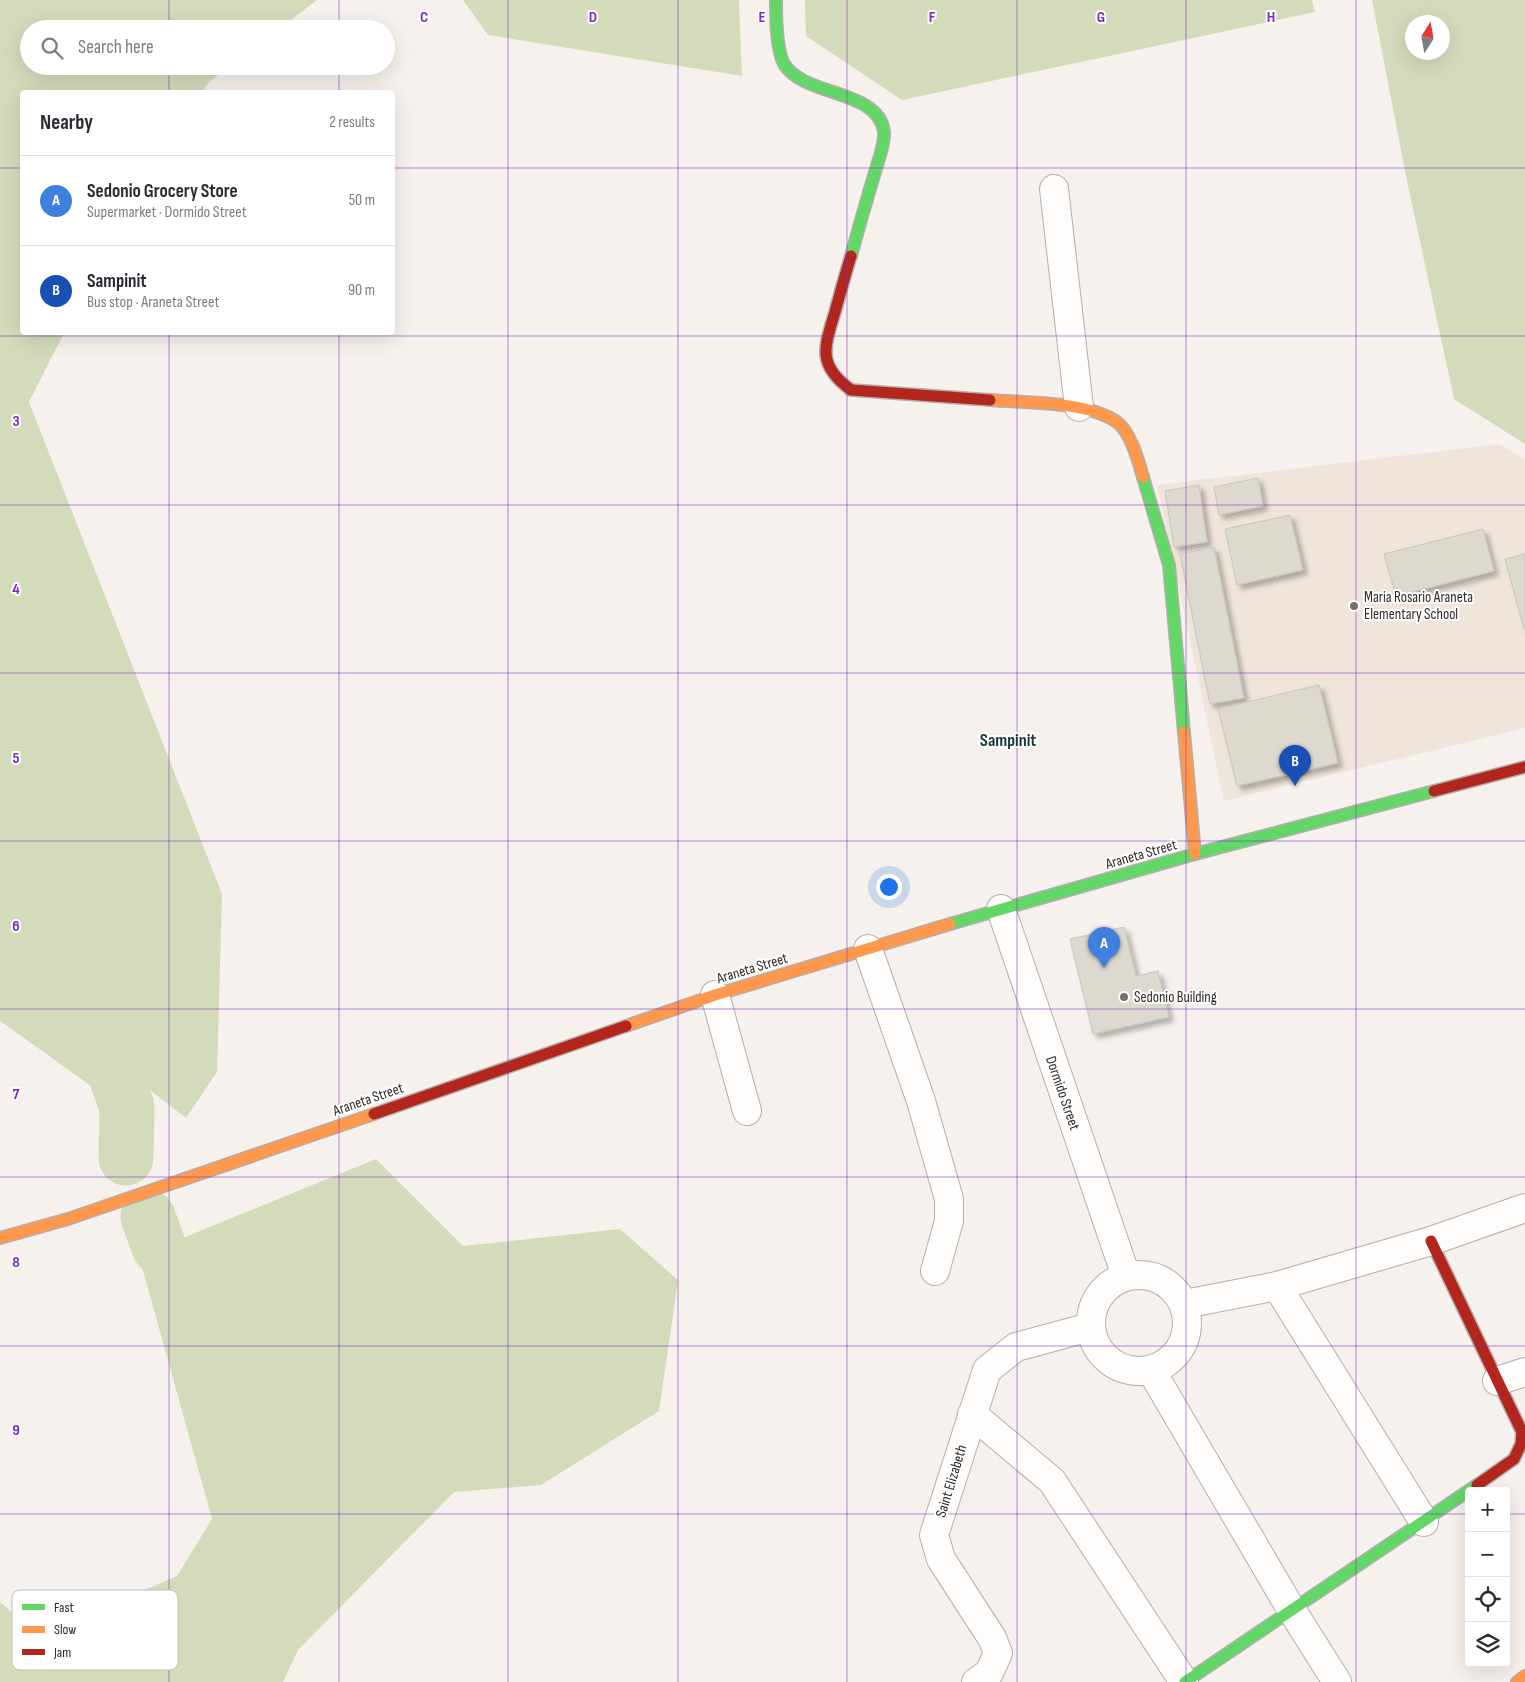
<!DOCTYPE html>
<meta charset="utf-8">
<style>
:root{--surface:#fff;--page:#f2f2f3;--text:#2b2b33;--muted:#7c7c81;--line:#e1e1e2;--accent:#7c3aed}
body{margin:0;font-family:"Sofia Sans Condensed",sans-serif;background:var(--page);color:var(--text)}
.controls{position:absolute;right:15px;bottom:15px;display:grid;overflow:hidden;border-radius:5px;box-shadow:0 5px 20px #0002}
.controls button{width:45px;height:45px;display:grid;place-items:center;padding:0;border:0;border-bottom:1px solid var(--line);background:var(--surface);color:var(--text);font:25px sans-serif}
.compass{position:absolute;left:1405px;top:15px;width:45px;height:45px;border-radius:50%;background:var(--surface);box-shadow:0 5px 20px #0002;rotate:11deg}
.you{position:absolute;left:888px;top:886px;width:18px;height:18px;margin:-12px;border:4px solid #fff;border-radius:50%;background:#1a73e8;box-shadow:0 0 0 8px #1a73e833}
.badge{display:grid;place-items:center;width:32px;height:32px;border-radius:50%;background:var(--accent);color:#fff;font-size:16px;font-weight:700}
.pin{position:absolute;translate:-50% -41px;filter:drop-shadow(0 1px 2px #0008)}
.pin::after{content:'';position:absolute;top:26px;width:18px;height:15px;background:inherit;clip-path:polygon(0 0,100% 0,50% 100%)}
.list{margin:0;padding:0;list-style:none}
h2{display:flex;justify-content:space-between;align-items:center;height:65px;margin:0;padding:0 20px;font-size:21px}
h2 small{font-size:16px;font-weight:400;color:var(--muted)}
.list li{display:grid;grid-template-columns:32px 1fr auto;gap:15px;align-items:center;box-sizing:border-box;height:90px;padding:0 20px;border-top:1px solid var(--line)}
.list b{display:block;font-size:19px;white-space:nowrap}
.list p{margin:0;font-size:16px;white-space:nowrap;color:var(--muted)}
.list em{font-size:16px;font-style:normal;color:var(--muted)}
.icon{flex:none;width:28px;height:28px;fill:none;stroke:currentColor;stroke-width:2;stroke-linecap:round;stroke-linejoin:round}
.map{position:relative;flex:none;width:1525px;height:1682px;overflow:hidden}
.search{position:absolute;background:var(--surface);box-shadow:0 5px 20px #0002;left:20px;top:20px;width:375px;height:55px;display:flex;align-items:center;gap:12px;box-sizing:border-box;padding:0 18px;border-radius:28px;color:var(--muted);font-size:19px}
.panel{position:absolute;background:var(--surface);box-shadow:0 5px 20px #0002;left:20px;top:90px;width:375px;height:245px;border-radius:5px}
.map>svg:first-child{display:block}
.built{fill:#f0e5db}
.water{fill:#d4dbbb;fill-rule:evenodd}
.lines{fill:none;stroke-linecap:round;stroke-linejoin:round}
.river{stroke:#d4dbbb;stroke-width:55}
.building{fill:#ded9cf;stroke:#c7c4c0;filter:url(#shadow)}
.street-casing{stroke:#b3afac;stroke-width:30}
.fast-casing{stroke:#b3afac;stroke-width:14}
.slow-casing{stroke:#b3afac;stroke-width:14}
.jam-casing{stroke:#b3afac;stroke-width:14}
.street{stroke:#fefdfc;stroke-width:28}
.fast{stroke:#63d668;stroke-width:11}
.slow{stroke:#ff974d;stroke-width:11}
.jam{stroke:#b3261e;stroke-width:11}
.grid{fill:none;stroke:#7b2cbf;stroke-width:1;stroke-opacity:0.55}
.poi-dot{fill:#74706c;stroke:#fff;stroke-width:2}
.labels{text-anchor:middle;stroke-width:4;stroke-linejoin:round;paint-order:stroke}
.poi-label{font-size:15px;fill:#2e2a27;stroke:#fff;text-anchor:start}
.street-label{font-size:15px;fill:#2e2a27;stroke:#fff}
.quarter-label{font-size:18px;font-weight:bold;fill:#15383a;stroke:#fff}
.key{fill:#fff;stroke:#c0bfbe;stroke-width:1}
.key-label{font-size:14px;fill:#2e2a27}
.grid-label{font-size:16px;text-anchor:middle;font-weight:bold;fill:#7b2cbf;stroke:#fff;stroke-width:4;stroke-linejoin:round;paint-order:stroke}
</style>
<div class="map">
<svg width="1525" height="1682" viewBox="0 0 1525 1682">
<defs>
<filter id="shadow"><feDropShadow dx="4.5" dy="4.5" stdDeviation="2.5" flood-color="#0004"/></filter>
</defs>
<rect width="100%" height="100%" fill="#f6f1ec"/>
<path class="built" d="M1500,444L1525,460V728L1224,801L1157,485Z"/>
<path class="water" d="M0,0H317L279,29H29V66H230L209,82L202,92H22V332L64,333L29,402L222,894L217,1072L186,1118L0,974Z
M463,0H739L742,76L488,35Z
M805,0H1312L1315,12L902,100L806,36Z
M1372,0H1525V444L1454,399L1407,181ZM1442,22V52H1412V22Z
M376,1159L463,1246L620,1229L678,1280L659,1411L541,1485L454,1492L298,1650L283,1682H0V1602L39,1636L177,1576L212,1519L139,1256Z"/>
<g class="lines">
<path class="river" d="M0,987L113,1068L127,1107L126,1158
M148,1217L159,1247"/>
</g>
<path class="building" d="M1258,478L1263,506L1219,515L1214,487Z
M1199,485L1207,542L1174,547L1165,491Z
M1290,515L1303,570L1237,585L1225,529Z
M1483,529L1494,571L1396,596L1384,554Z
M1214,547L1244,698L1210,704L1180,554Z
M1525,554V629H1524L1505,559Z
M1319,685L1338,763L1237,786L1218,709Z
M1124,927L1136,976L1158,971L1169,1017L1093,1034L1070,939Z"/>
<g class="lines">
<defs>
<path id="street" d="M1054,189L1079,407
M1001,909L1126,1276
M868,949L921,1101L949,1199V1221L935,1271
M715,995L747,1111
M1091 1323a48 48 0 1 1 96 0a48 48 0 1 1-96 0Z
M1277,1286L1424,1522
M1185,1304L1277,1286L1431,1241L1525,1208
M1151,1370L1291,1609L1337,1682
M1497,1381L1525,1372
M972,1414L1052,1481L1184,1682
M976,1682L989,1673L998,1653L992,1638L941,1559L934,1535L987,1370L1016,1347L1090,1327"/>
<path id="fast" d="M776,0C776,17 776,49 784,64C804,97 879,89 884,132C885,143 879,158 876,169C867,198 859,227 851,256
M1143,477L1169,565L1184,732
M950,924L1195,854L1434,791
M1185,1682L1477,1485"/>
<path id="slow" d="M990,400C1026,403 1087,401 1117,422C1131,433 1138,460 1143,477
M1184,732L1195,854
M626,1026L715,995L950,924
M0,1238L68,1219L374,1114
M1517,1682L1525,1676"/>
<path id="jam" d="M851,256C845,275 840,294 835,312C824,348 817,365 851,390L990,400
M1434,791L1525,767
M374,1114L626,1026
M1431,1241L1522,1432L1521,1444L1514,1459L1477,1485"/>
</defs>
<use href="#street" class="street-casing"/>
<use href="#fast" class="fast-casing"/>
<use href="#slow" class="slow-casing"/>
<use href="#jam" class="jam-casing"/>
<use href="#street" class="street"/>
<use href="#fast" class="fast"/>
<use href="#slow" class="slow"/>
<use href="#jam" class="jam"/>
</g>
<path class="grid" d="M169,0V29M339,0V29M508,0V1682M678,0V1682M847,0V1682M1017,0V1682M1186,0V1682M1356,0V1682M169,66V92M339,66V92M0,168H22M392,168H1525M169,332V1682M339,332V1682M0,336H1525M0,505H1525M0,673H1525M0,841H1525M0,1009H1525M0,1177H1525M0,1346H1525M0,1514H1469M1506,1514H1525"/>
<g class="poi-dot">
<circle cx="1354" cy="606" r="5"/>
<circle cx="1124" cy="997" r="5"/>
</g>
<g class="labels">
<g class="poi-label">
<text x="1364" y="602">Maria Rosario Araneta<tspan x="1364" dy="17">Elementary School</tspan></text>
<text x="1134" y="1002">Sedonio Building</text>
</g>
<g class="street-label">
<text transform="translate(1141 854) rotate(-16)" y="5">Araneta Street</text>
<text transform="translate(752 968) rotate(-17)" y="5">Araneta Street</text>
<text transform="translate(1063 1093) rotate(71)" y="5">Dormido Street</text>
<text transform="translate(368 1099) rotate(-19)" y="5">Araneta Street</text>
<text transform="translate(951 1481) rotate(-73)" y="5">Saint Elizabeth</text>
</g>
<g class="quarter-label">
<text x="1008" y="746">Sampinit</text>
</g>
</g>
<rect x="12" y="1590" width="166" height="80" rx="8" class="key"/>
<rect x="22" y="1604" width="23" height="6" fill="#63d668"/>
<rect x="22" y="1626" width="23" height="7" fill="#ff974d"/>
<rect x="22" y="1649" width="23" height="6" fill="#b3261e"/>
<g class="key-label">
<text x="54" y="1612">Fast</text>
<text x="54" y="1634">Slow</text>
<text x="54" y="1657">Jam</text>
</g>
<g class="grid-label">
<text x="424" y="22">C</text>
<text x="593" y="22">D</text>
<text x="762" y="22">E</text>
<text x="932" y="22">F</text>
<text x="1101" y="22">G</text>
<text x="1271" y="22">H</text>
<text x="16" y="426">3</text>
<text x="16" y="594">4</text>
<text x="16" y="763">5</text>
<text x="16" y="931">6</text>
<text x="16" y="1099">7</text>
<text x="16" y="1267">8</text>
<text x="16" y="1435">9</text>
</g>
</svg>
<div class="controls">
<button>+</button>
<button>−</button>
<button><svg class="icon" aria-label="locate" viewBox="0 0 24 24"><circle cx="12" cy="12" r="6"/><path d="M12 2v4M12 18v4M2 12h4M18 12h4"/></svg></button>
<button><svg class="icon" aria-label="layers" viewBox="0 0 24 24"><path d="M12 4l9 5-9 5-9-5zM3 14l9 5 9-5"/></svg></button>
</div>
<svg class="compass" viewBox="-18 -18 36 36"><path d="M0-13l5 13h-10z" fill="#e53935"/><path d="M0 13l5-13h-10z" fill="#7c7c81"/></svg>
<div class="you"></div>
<div class="pin badge" style="left:1104px;top:968px;background:#3f7fe0">A</div>
<div class="pin badge" style="left:1295px;top:786px;background:#1a4fb4">B</div>
<div class="search"><svg class="icon" aria-label="search" viewBox="0 0 24 24"><circle cx="10" cy="10" r="6"/><path d="M15 15l6 6"/></svg>Search here</div>
<section class="panel">
<h2>Nearby<small>2 results</small></h2>
<ul class="list">
<li><span class="badge" style="background:#3f7fe0">A</span><div><b>Sedonio Grocery Store</b><p>Supermarket · Dormido Street</p></div><em>50 m</em></li>
<li><span class="badge" style="background:#1a4fb4">B</span><div><b>Sampinit</b><p>Bus stop · Araneta Street</p></div><em>90 m</em></li>
</ul>
</section>
</div>
